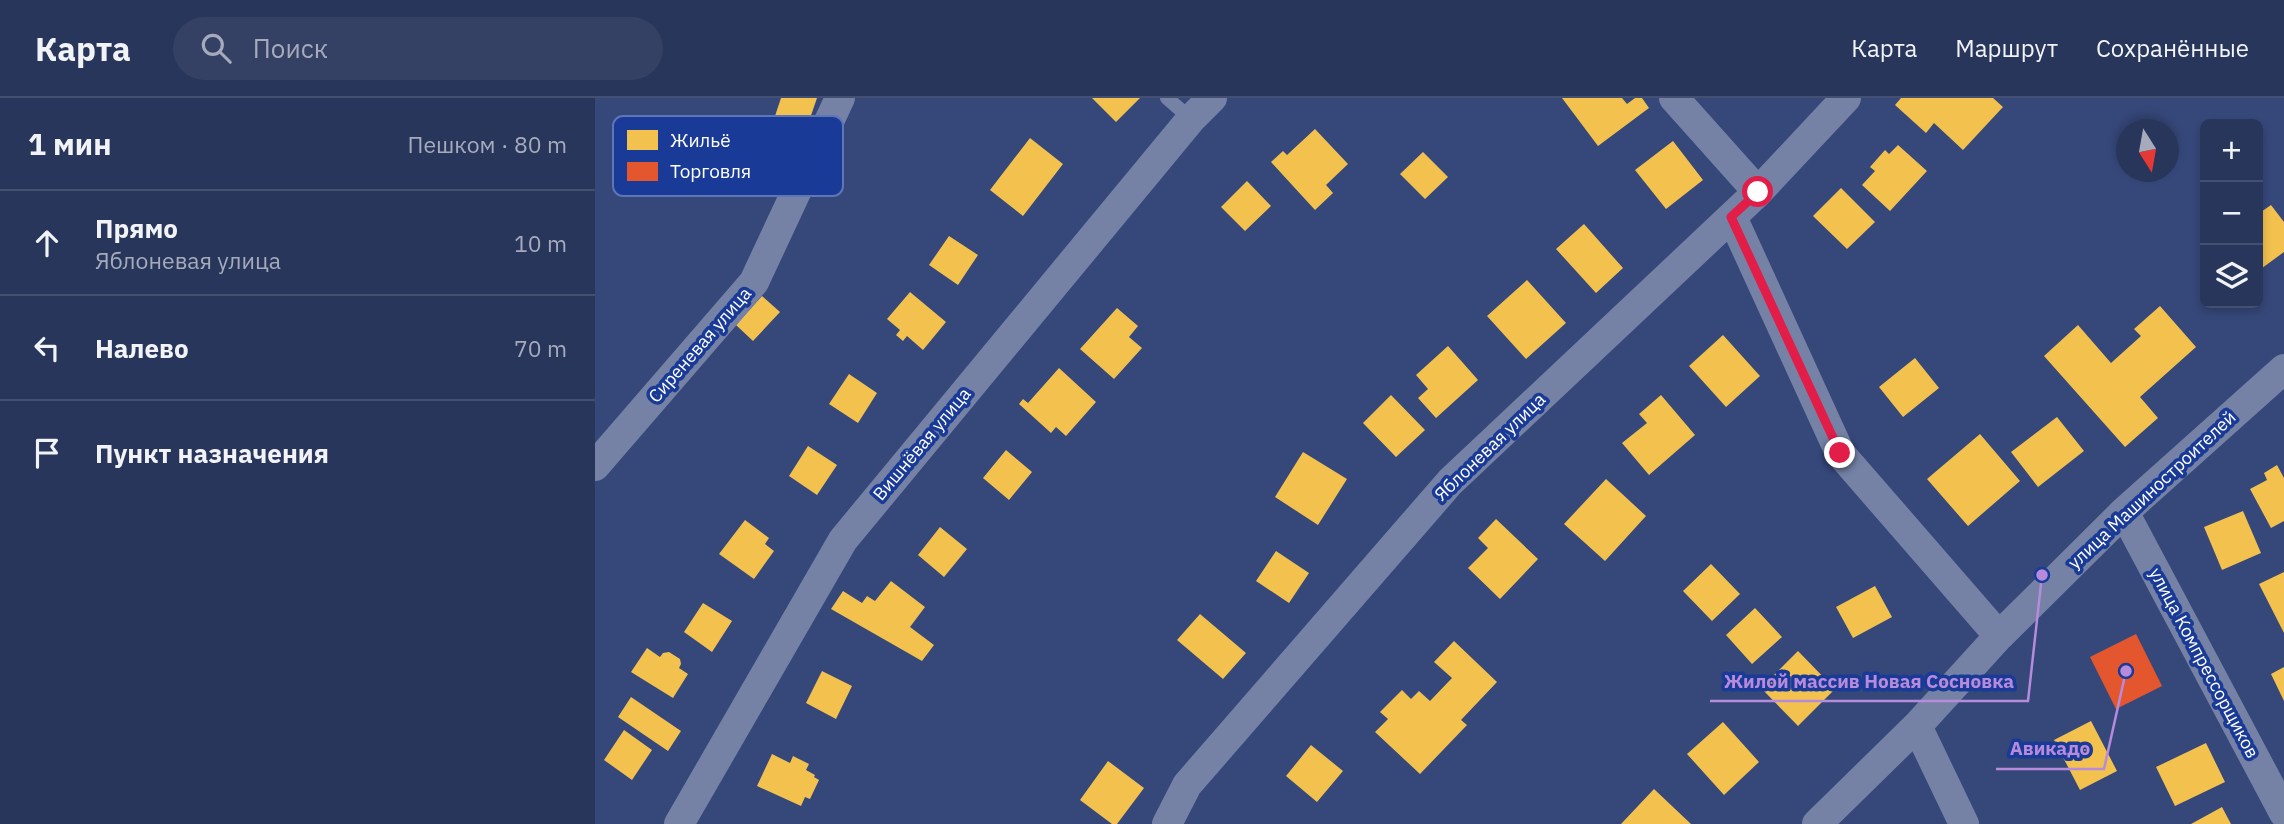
<!DOCTYPE html>
<html lang="ru">
<meta charset="utf-8">
<style>
:root{--surface:#28365c;--page:#344165;--text:#f1f3f6;--muted:#a5abbb;--line:#445072}
body{margin:0;font-family:"IBM Plex Sans",sans-serif;background:var(--page);color:var(--text)}
.controls{position:absolute;right:21px;top:21px;display:grid;overflow:hidden;border-radius:10px;box-shadow:0 4px 10px #0003}
.controls button{width:63px;height:63px;display:grid;place-items:center;padding:0;border:0;border-bottom:2px solid var(--line);background:var(--surface);color:var(--text);font:35px sans-serif}
.compass{position:absolute;left:1521px;top:21px;width:63px;height:63px;border-radius:50%;background:var(--surface);box-shadow:0 4px 10px #0003;rotate:169deg}
.stop{position:absolute;width:21px;height:21px;margin:-16px;border:5px solid #e11d48;border-radius:50%;background:#fff}
.stop.end{background:#e11d48;border-color:#fff;box-shadow:0 2px 7px #0008}
.list{margin:0;padding:0;list-style:none}
h2{display:flex;justify-content:space-between;align-items:center;height:91px;margin:0;padding:0 28px;font-size:30px}
h2 small{font-size:23px;font-weight:400;color:var(--muted)}
.list li{display:grid;grid-template-columns:46px 1fr auto;gap:21px;align-items:center;box-sizing:border-box;height:105px;padding:0 28px;border-top:2px solid var(--line)}
.list b{display:block;font-size:26px;white-space:nowrap}
.list p{margin:0;font-size:23px;white-space:nowrap;color:var(--muted)}
.list em{font-size:23px;font-style:normal;color:var(--muted)}
.icon{flex:none;width:38px;height:38px;fill:none;stroke:currentColor;stroke-width:2;stroke-linecap:round;stroke-linejoin:round}
.map{position:relative;flex:none;width:1689px;height:726px;overflow:hidden}
header{display:flex;align-items:center;gap:42px;box-sizing:border-box;height:98px;padding:0 35px;background:var(--surface);border-bottom:2px solid var(--line)}
header strong{font-size:33px}
nav{display:flex;gap:38px;margin-inline-start:auto;font-size:24px}
.search{width:490px;height:63px;background:var(--page);display:flex;align-items:center;gap:18px;box-sizing:border-box;padding:0 24px;border-radius:38px;color:var(--muted);font-size:26px}
main{display:flex}
aside{flex:1;background:var(--surface)}
.map>svg:first-child{display:block}
.homes{fill:#f2c14e}
.shops{fill:#e4572e}
.lines{fill:none;stroke-linecap:round;stroke-linejoin:round}
.lane{stroke:#7582a5;stroke-width:14}
.street{stroke:#7582a5;stroke-width:30}
.route{stroke:#e11d48;stroke-width:9}
.labels{text-anchor:middle;stroke-width:7;stroke-linejoin:round;paint-order:stroke}
.street-label{font-size:18px;fill:#fff;stroke:#193a97}
.key{fill:#193a97;stroke:#5e75b6;stroke-width:2}
.key-label{font-size:19px;fill:#fff}
.leader{fill:none;stroke:#b68bdc;stroke-width:2.5}
.callout-dot{fill:#b68bdc;stroke:#193a97;stroke-width:2.5}
.callout-label{font-size:19px;text-anchor:middle;font-weight:bold;fill:#b68bdc;stroke:#193a97;stroke-width:7;stroke-linejoin:round;paint-order:stroke}
</style>
<header>
<strong>Карта</strong>
<div class="search"><svg class="icon" aria-label="search" viewBox="0 0 24 24"><circle cx="10" cy="10" r="6"/><path d="M15 15l6 6"/></svg>Поиск</div>
<nav><a>Карта</a><a>Маршрут</a><a>Сохранённые</a></nav>
</header>
<main>
<aside>
<h2>1 мин<small>Пешком · 80 m</small></h2>
<ul class="list">
<li><svg class="icon" aria-label="ahead" viewBox="0 0 24 24"><path d="M12 20V5M6 11l6-6 6 6"/></svg><div><b>Прямо</b><p>Яблоневая улица</p></div><em>10 m</em></li>
<li><svg class="icon" aria-label="left" viewBox="0 0 24 24"><path d="M17 20v-9H6M10 6l-5 5 5 5"/></svg><div><b>Налево</b></div><em>70 m</em></li>
<li><svg class="icon" aria-label="arrive" viewBox="0 0 24 24"><path d="M6 21V4h12l-3 4 3 4H6"/></svg><div><b>Пункт назначения</b></div></li>
</ul>
</aside>
<div class="map">
<svg width="1689" height="726" viewBox="0 0 1689 726">
<rect width="100%" height="100%" fill="#36487a"/>
<path class="homes" d="M186,0H222L211,32L179,21Z
M497,0H545L521,24Z
M967,0H1027L1032,6L1040,0H1047L1054,10L1003,48Z
M1306,0H1398L1408,9L1368,52L1339,25L1331,35L1300,7Z
M720,31L753,66L731,87L738,95L720,112L676,64L688,53L692,57Z
M435,40L468,66L428,118L395,92Z
M1078,43L1108,82L1071,111L1040,72Z
M1303,47L1332,73L1295,113L1267,87L1280,73L1275,69L1290,52L1294,56Z
M828,54L853,79L830,101L805,76Z
M652,83L676,108L650,133L626,109Z
M1246,90L1280,124L1252,151L1218,118Z
M1676,107L1689,124V154L1663,173V116Z
M989,126L1028,170L1001,195L961,151Z
M354,138L383,157L363,187L334,167Z
M932,182L971,225L931,261L892,218Z
M315,194L351,224L328,252L312,238L308,243L301,237L305,232L292,221Z
M167,198L185,214L158,243L141,227Z
M1565,208L1601,249L1545,299L1563,320L1530,349L1449,258L1483,227L1516,265L1546,238L1539,231Z
M522,210L543,228L534,239L547,250L519,281L485,251Z
M1128,237L1165,278L1131,309L1094,268Z
M853,248L883,282L841,320L823,300L833,291L821,277Z
M1320,260L1344,290L1308,319L1284,289Z
M464,270L501,304L471,338L461,329L456,335L424,306L428,301L433,305Z
M254,276L282,295L263,325L234,306Z
M796,297L830,332L801,359L768,325Z
M1066,297L1100,337L1054,377L1027,345L1052,325L1044,316Z
M1462,319L1489,353L1443,389L1416,354Z
M1385,336L1425,383L1373,428L1332,381Z
M213,348L242,367L222,397L194,378Z
M411,352L437,374L414,402L388,380Z
M708,354L752,381L723,427L680,399Z
M1682,367L1689,380V423L1676,430L1655,391L1672,382L1669,375Z
M1011,381L1051,418L1010,463L969,426Z
M1648,413L1666,455L1627,472L1609,429Z
M901,421L943,461L905,501L873,470L893,450L883,440Z
M150,422L174,440L170,446L179,453L159,481L124,456Z
M345,429L372,451L349,479L323,457Z
M681,453L714,475L694,505L661,483Z
M1116,466L1145,496L1117,523L1088,493Z
M1689,474V535L1664,486Z
M296,483L330,509L315,529L339,547L327,563L236,511L248,493L267,505L272,498L280,503Z
M1280,488L1297,519L1258,540L1241,509Z
M108,505L137,523L117,554L89,534Z
M1160,510L1187,539L1157,566L1131,537Z
M605,516L651,555L628,581L582,542Z
M859,543L902,584L866,622L872,627L825,676L780,634L793,621L785,614L807,592L816,601L824,593L835,603L857,580L839,564Z
M52,550L65,559L68,555L74,554L85,561L86,566L84,570L93,576L78,600L36,574Z
M1203,553L1240,591L1203,628L1166,590Z
M1689,569V603L1676,576Z
M227,573L257,588L241,621L211,605Z
M36,599L86,633L73,653L23,619Z
M1496,623L1522,673L1485,692L1459,642Z
M1128,624L1164,664L1129,697L1092,656Z
M29,632L57,652L37,682L9,662Z
M1611,645L1630,684L1580,708L1561,669Z
M716,647L748,673L722,704L691,678Z
M177,656L195,665L198,658L214,666L211,672L220,677L219,679L224,682L215,701L210,699L206,708L162,688Z
M513,663L549,690L522,726H517L485,702Z
M1059,691L1096,726H1026Z
M1627,709L1636,726H1596Z"/>
<path class="shops" d="M1541,536L1567,588L1521,611L1495,559Z"/>
<g class="lines">
<path class="lane" d="M572,0L596,21"/>
<path class="street" d="M1079,0L1163,94
M1137,119L1245,355L1404,538
M0,368L159,184L245,0
M1529,414L1689,715
M1322,628L1369,726
M84,726L248,442L596,21L617,0
M572,726L592,687L855,384L1163,94L1251,0
M1222,726L1322,628L1404,538L1529,414L1689,271"/>
</g>
<g class="lines">
<path class="route" d="M1163,94L1136,119L1245,355"/>
</g>
<g class="labels">
<g class="street-label">
<text transform="translate(105 247) rotate(-49)" y="6">Сиреневая улица</text>
<text transform="translate(327 346) rotate(-50)" y="6">Вишнёвая улица</text>
<text transform="translate(895 349) rotate(-44)" y="6">Яблоневая улица</text>
<text transform="translate(1557 392) rotate(-43)" y="6">улица Машиностроителей</text>
<text transform="translate(1609 565) rotate(62)" y="6">улица Компрессорщиков</text>
</g>
</g>
<rect x="18" y="18" width="230" height="80" rx="10" class="key"/>
<rect x="32" y="32" width="31" height="20" fill="#f2c14e"/>
<rect x="32" y="64" width="31" height="19" fill="#e4572e"/>
<g class="key-label">
<text x="75" y="49">Жильё</text>
<text x="75" y="80">Торговля</text>
</g>
<path class="leader" d="M1447 477L1433 603H1115M1531 573L1509 671H1401"/>
<g class="callout-dot">
<circle cx="1447" cy="477" r="7"/>
<circle cx="1531" cy="573" r="7"/>
</g>
<g class="callout-label">
<text x="1274" y="590">Жилой массив Новая Сосновка</text>
<text x="1455" y="657">Авикадо</text>
</g>
</svg>
<div class="controls">
<button>+</button>
<button>−</button>
<button><svg class="icon" aria-label="layers" viewBox="0 0 24 24"><path d="M12 4l9 5-9 5-9-5zM3 14l9 5 9-5"/></svg></button>
</div>
<svg class="compass" viewBox="-18 -18 36 36"><path d="M0-13l5 13h-10z" fill="#e53935"/><path d="M0 13l5-13h-10z" fill="#a5abbb"/></svg>
<div class="stop" style="left:1163px;top:94px"></div>
<div class="stop end" style="left:1245px;top:355px"></div>
</div>
</main>
